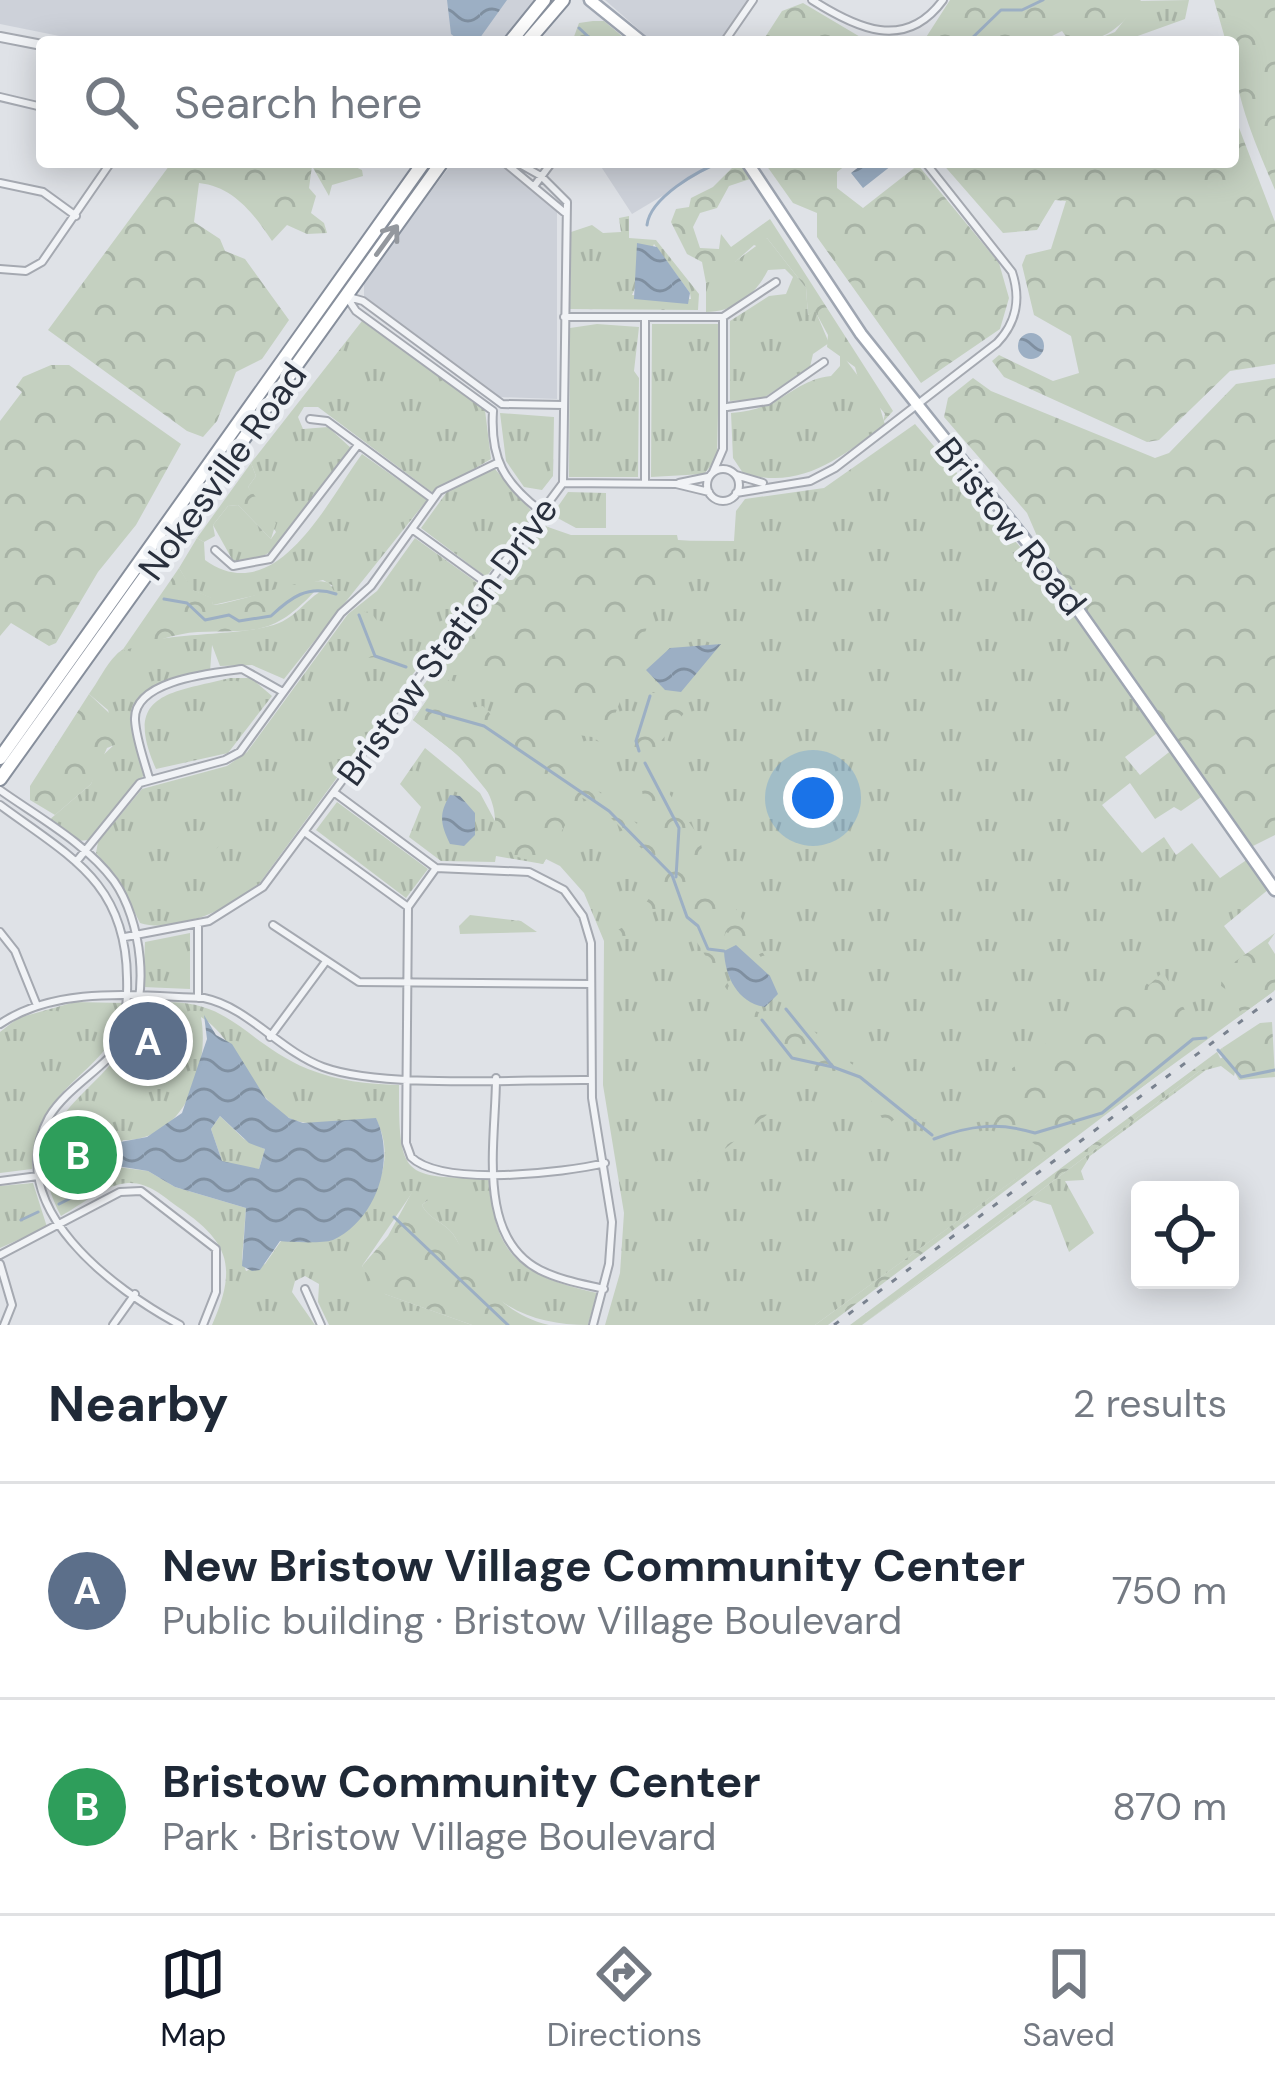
<!DOCTYPE html>
<meta charset="utf-8">
<style>
:root{--surface:#fff;--page:#f6f6f7;--text:#1f2937;--muted:#747a83;--line:#e0e1e3;--accent:#111827}
body{margin:0;font-family:"DM Sans",sans-serif;background:var(--page);color:var(--text)}
.controls{position:absolute;right:36px;bottom:36px;display:grid;overflow:hidden;border-radius:12px;box-shadow:0 6px 30px #0003}
.controls button{width:108px;height:108px;display:grid;place-items:center;padding:0;border:0;border-bottom:3px solid var(--line);background:var(--surface);color:var(--text);font:60px sans-serif}
.you{position:absolute;left:813px;top:798px;width:42px;height:42px;margin:-30px;border:9px solid #fff;border-radius:50%;background:#1a73e8;box-shadow:0 0 0 18px #1a73e833}
.badge{display:grid;place-items:center;width:78px;height:78px;border-radius:50%;background:var(--accent);color:#fff;font-size:39px;font-weight:700}
.pin{position:absolute;translate:-50% -50%;border:6px solid #fff;box-shadow:0 3px 12px #0006}
.list{margin:0;padding:0;list-style:none}
h2{display:flex;justify-content:space-between;align-items:center;height:156px;margin:0;padding:0 48px;font-size:51px}
h2 small{font-size:39px;font-weight:400;color:var(--muted)}
.list li{display:grid;grid-template-columns:78px 1fr auto;gap:36px;align-items:center;box-sizing:border-box;height:216px;padding:0 48px;border-top:3px solid var(--line)}
.list b{display:block;font-size:45px;white-space:nowrap}
.list p{margin:0;font-size:39px;white-space:nowrap;color:var(--muted)}
.list em{font-size:39px;font-style:normal;color:var(--muted)}
.icon{flex:none;width:66px;height:66px;fill:none;stroke:currentColor;stroke-width:2;stroke-linecap:round;stroke-linejoin:round}
.map{position:relative;flex:none;width:1275px;height:1325px;overflow:hidden}
.search{position:absolute;background:var(--surface);box-shadow:0 6px 30px #0003;left:36px;right:36px;top:36px;height:132px;display:flex;align-items:center;gap:30px;box-sizing:border-box;padding:0 42px;border-radius:12px;color:var(--muted);font-size:45px}
.sheet{height:588px;background:var(--surface)}
nav{display:flex;justify-content:space-around;align-items:center;box-sizing:border-box;height:168px;border-top:3px solid var(--line);background:var(--surface);font-size:33px;color:var(--muted)}
nav a{display:grid;justify-items:center;gap:6px}
nav .on{color:var(--accent)}
.map>svg:first-child{display:block}
.built{fill:#cdd1d9}
.grass{fill:url(#grass-tufts);fill-rule:evenodd}
.forest{fill:url(#forest-crowns)}
.pitch{fill:#c4d0c0}
.water{fill:url(#water-waves);fill-rule:evenodd}
.lines{fill:none;stroke-linecap:round;stroke-linejoin:round}
.stream{stroke:#9cafc4;stroke-width:3}
.minor-casing{stroke:#a5a9b1;stroke-width:10}
.tertiary-casing{stroke:#a5a9b1;stroke-width:12}
.primary-casing{stroke:#9fa6b2;stroke-width:15}
.trunk-casing{stroke:#878f9c;stroke-width:16}
.minor{stroke:#f1f3f6;stroke-width:6}
.tertiary{stroke:#f1f3f6;stroke-width:8}
.primary{stroke:#fff;stroke-width:10}
.trunk{stroke:#fff;stroke-width:12}
.rail{stroke:#79828f;stroke-width:3;stroke-dasharray:6 12;stroke-linecap:butt}
.oneway{stroke:#94989e}
.labels{text-anchor:middle;stroke-width:9;stroke-linejoin:round;paint-order:stroke}
.street-label{font-size:36px;fill:#29303d;stroke:#eef1f5}
</style>
<div class="map">
<svg width="1275" height="1325" viewBox="0 0 1275 1325">
<defs>
<pattern id="grass-tufts" width="24" height="20" patternUnits="userSpaceOnUse" patternTransform="scale(3)"><rect width="24" height="20" fill="#c4d0c0"/><path d="M3 7l-1-3M5 7V3M7 7l1-3M15 17l-1-3M17 17v-4M19 17l1-3" fill="none" stroke="#a8b3a6"/></pattern>
<pattern id="forest-crowns" width="20" height="18" patternUnits="userSpaceOnUse" patternTransform="scale(3)"><rect width="20" height="18" fill="#c4d0c0"/><path d="M2 6a3 3 0 1 1 6 0M12 15a3 3 0 1 1 6 0" fill="none" stroke="#a8b3a6"/></pattern>
<pattern id="water-waves" width="16" height="10" patternUnits="userSpaceOnUse" patternTransform="scale(3)"><rect width="16" height="10" fill="#9cafc4"/><path d="M0 5q4-4 8 0t8 0" fill="none" stroke="#7f8fa0"/></pattern>
</defs>
<rect width="100%" height="100%" fill="#dfe2e7"/>
<path class="built" d="M0,0H536L502,42H89L0,24Z
M605,0H751L724,42H653Z
M453,162H497L557,210V399L499,397L364,296V281Z
M598,162H719L632,214Z"/>
<path class="grass" d="M1189,0L1185,19L1121,42H1090L1115,32L1139,1Z
M629,216V238L656,240L699,294L698,310L570,309L571,232L592,225L603,233L621,232L619,218ZM654,244L690,293L691,299L632,295Z
M767,238L806,288L808,315L815,310L829,343L813,354L810,367L762,399L730,401V321L769,296L786,294L793,277L785,269L768,270C756,294 735,312 706,312V283Z
M362,321L485,410L491,459L433,493L318,407H304L298,417L303,429L328,427L352,449C325,485 286,569 233,561L213,525L228,506L238,505L271,539L276,532L248,487L256,476L251,463Z
M597,324L639,327L634,371L639,378L638,477H569L570,328Z
M652,324H720L717,458L704,474L651,477Z
M840,352L879,404L885,425C840,457 802,491 743,473L733,458L731,413C782,410 793,380 831,376L840,366Z
M500,413L554,417L553,476L542,490L524,487L506,461Z
M915,424L1033,562L1160,731L1125,757L1140,775L1173,749L1204,795L1181,811L1174,807L1155,819L1130,783L1102,805L1142,853L1164,837L1176,855L1192,843L1220,878L1248,859L1269,889L1224,926L1274,991L815,1325H605L620,1273L624,1213L603,1085L604,941L584,893L560,866L546,859L543,864L496,856L495,862L441,861L409,837L421,807L400,784L425,748L480,793L495,821C495,777 445,745 413,720L429,697L423,686L545,526L576,540L734,541L736,511L745,499L824,488Z
M362,454L427,500L284,679L252,665L220,666L212,645L210,672C113,695 137,692 144,775L89,840L77,841L48,821L91,784L99,759L117,742L108,710L89,694C98,682 105,666 116,655C141,629 240,639 279,623C301,614 309,593 333,586L323,580L213,605L211,598L192,590L179,568L197,538L204,542L205,560C276,611 328,500 362,454Z
M495,469L535,515L486,577L421,528L449,489Z
M568,492L606,493V528H576L552,515Z
M415,538L479,584L259,884C232,908 176,934 140,923L117,877L96,853L98,842L142,789L227,766L247,752L348,614L377,591Z
M230,678H251L272,696L228,753L156,769C122,693 170,693 230,678Z
M337,802L428,869L406,898L316,830Z
M470,915L521,921L537,932L460,934L459,926Z
M190,933V989L143,987L145,942Z
M75,1002L122,1003C120,1075 32,1078 32,1169L0,1173V1032L18,1018Z
M141,1005C228,990 239,1040 308,1069C338,1081 367,1084 399,1085C399,1177 401,1178 491,1178C491,1258 526,1277 597,1293L588,1325C542,1325 501,1312 472,1272C464,1261 462,1248 455,1237C446,1222 429,1220 422,1205L427,1201L412,1193L362,1266L385,1294L472,1325H329L318,1302L319,1284L305,1276L295,1281L292,1292L315,1325H212C238,1266 229,1242 178,1207C163,1196 148,1182 128,1183C106,1184 81,1205 61,1216C3,1106 127,1094 141,1005ZM201,1017C237,1037 258,1114 301,1122C325,1127 352,1119 376,1119C400,1166 370,1208 334,1239L281,1241L265,1264L246,1271L242,1259L246,1208L175,1187L148,1171L117,1167L108,1159L123,1140C186,1141 210,1065 201,1017Z
M1222,1048L1236,1068L1234,1076L1221,1066L1206,1070L1090,1156L1081,1171L1084,1180L1065,1181L1094,1233L1069,1252L1051,1205L1034,1200L862,1325L1198,1072L1223,1057L1217,1052Z
M220,1116L244,1139L265,1149L259,1169L252,1172L222,1161L211,1129Z
M33,1183L47,1227L0,1248V1186Z"/>
<path class="forest" d="M950,0H1141C1121,27 1106,42 1070,42L1062,31L1042,41L923,42Z
M1214,0H1275V190C1255,142 1233,95 1233,42H1226Z
M803,3L862,38L864,42H762L782,11Z
M593,21H604L629,42H572L579,23Z
M1233,112L1275,222V364L1230,371L1159,440L1147,442L1004,377L992,361L999,355L1053,381L1079,373L1071,336L1034,315L1022,265L1026,255L1051,249L1066,201L1055,200L1037,230L1003,233L941,162H1233Z
M172,162H345L362,170L363,176L332,185L329,196L312,166L309,188L316,196L311,213L324,223L327,233L307,234L287,225L272,241C253,213 234,187 199,183L194,222L220,239L225,251L245,259L289,320L262,359L236,372L217,421L203,437L187,431L48,330Z
M764,162H850L837,172V188L863,208L918,165L999,263L1009,298L1000,329L921,383L817,237V213L793,203Z
M737,163L746,165L750,179L729,186L717,208L700,213L693,227L700,248L719,249L721,234L731,247L770,219L893,411L883,422L885,414L859,382L855,367L827,347L828,335L815,311L808,315L806,288L767,238L761,248L754,245L735,262L736,269L706,283L702,262L687,254L671,222L676,209L689,207L691,198L713,187Z
M51,365H69L181,444L136,525L98,572L56,643L49,646L11,623L0,636V421L22,392L16,387L23,377Z
M973,378L991,391L1155,458L1169,453L1236,384L1275,378V835L1251,847L1043,550L1027,513L944,417L948,398Z
M251,463L256,476L248,487L276,523L271,539L238,505L228,506L213,525L215,536L204,542L197,538Z
M545,526L571,535H677L678,540L690,541L692,549C648,598 635,672 608,731L626,737L644,696L653,692L690,706L647,758L621,755L592,737L552,731L534,715L462,675H453L445,684L448,702L464,709L483,706L501,726L515,713L522,724L572,758L598,791L649,834L654,826C643,813 637,775 646,760L700,838L703,855L785,989L751,944L726,932C710,965 732,1008 768,1015L771,1031L781,1039L796,1029L782,998L788,994C812,1042 859,1069 902,1099L909,1108L891,1122L882,1118L858,1080C840,1074 821,1074 804,1068C750,1049 704,943 670,904L652,911L643,934L631,933L621,944L618,930C641,917 657,892 658,865L602,809L581,797L543,864L514,856L495,827V801L458,755L413,720L429,697L423,686Z
M179,568L193,590L212,598L213,605C243,602 307,574 329,583L334,591L327,596L315,591C272,637 255,630 198,632C175,633 148,644 125,650L117,658Z
M362,611L372,614L402,654L367,658L357,622Z
M89,694L126,729L127,740L107,748L91,784L55,815L30,800V786Z
M235,821L240,826L216,849L196,832Z
M1275,933L1268,943L1275,954V990L1241,1015L1234,995L1221,986L1222,971Z
M1163,972L1203,1041L828,1325H815L1048,1155L1009,1123L971,1121L991,1099L992,1083L1137,977L1149,985Z
M1272,1022L1275,1077L1239,1080L1222,1048L1260,1023Z
M1217,1052L1222,1061L1198,1072L862,1325H850Z
M780,1096L785,1100L624,1231V1217L681,1164L700,1159L761,1105Z
M412,1192L428,1200L422,1205C429,1220 446,1222 455,1237C478,1275 499,1314 549,1325H472L379,1292L362,1266L388,1236Z"/>
<path class="pitch" d="M79,1104L102,1128L90,1139L67,1115Z"/>
<path class="water" d="M447,0H507L477,42H461L451,34Z
M865,162H896L863,188L851,173Z
M637,243L657,247L690,293L688,304L634,299Z
M1018 346a13 13 0 1 1 26 0a13 13 0 1 1-26 0Z
M721,644L681,692L665,690L646,670L670,648Z
M450,795L460,796L475,813V835L464,846L450,844C441,825 438,815 450,795Z
M736,945L770,976L778,994L765,1007C738,1003 725,977 724,951Z
M204,1015L216,1035L232,1044L266,1099L289,1118L303,1123L376,1118C396,1159 377,1219 333,1240C323,1244 287,1242 280,1241L260,1270L252,1271L242,1266L246,1208L175,1187L148,1171L117,1166L108,1159L115,1143L147,1137L182,1113L207,1039ZM220,1116L249,1143L265,1149L259,1169L222,1161L211,1129Z"/>
<g class="lines">
<path class="stream" d="M579,28L594,42
M968,42L1001,10H1022L1043,0
M647,225C650,198 698,170 722,162
M164,599L187,603L205,620L229,615L239,621L271,616C290,598 308,584 336,594
M359,615L375,656L406,667
M427,710L484,726L609,811L672,875L687,917L698,926L708,949L724,951
M639,751L636,741L650,696
M645,763L679,828L676,877
M786,1009L833,1067L860,1077L932,1135
M762,1020L792,1058L833,1067
M1218,1050L1241,1077L1275,1070
M934,1139C970,1125 999,1122 1035,1133L1102,1113L1193,1039L1206,1038
M59,1204L91,1188L108,1159
M394,1217L508,1325
M21,1220L38,1212"/>
<defs>
<path id="minor" d="M812,0C856,28 905,52 943,0
M724,42L753,0
M0,97L42,107
M504,162L564,212
M0,183L43,192L76,216
M535,185L552,162
M0,269L26,271L42,262L111,162
M349,297L363,301L502,404L563,405
M348,299L356,311L493,411
M564,317H723L776,282
M645,318V483
M727,407L768,401L824,362
M493,411C490,459 504,483 542,512
M310,419L327,421L433,499
M707 485a16 16 0 1 1 32 0a16 16 0 1 1-32 0Z
M713,472L723,449V317
M736,475L763,483
M564,483L676,484L709,492
M679,483L708,477
M736,493L810,481L835,468L997,343C1017,322 1021,299 1012,272L925,162
M412,529L488,584
M215,550L233,566L270,559L358,445
M149,778C144,760 136,739 135,720C133,680 212,673 242,669L283,692
M0,790C38,817 86,843 114,881C141,919 152,997 125,1038C105,1069 68,1086 49,1117C0,1207 115,1290 180,1325
M335,793L436,868L529,872L564,890L583,916L591,943L592,1098L612,1222L609,1264L593,1325
M0,805C69,856 126,882 127,978C128,1006 125,1025 111,1050
M306,833L408,907
M76,862L140,783L225,760L240,752L341,613L371,586L439,491L497,463
M436,868L408,907L406,1143L411,1157C442,1187 564,1173 605,1163
M198,923V998
M273,925L359,982L591,984
M0,932L15,951L36,1003
M125,937L209,921L263,887L563,483L567,202L541,176L516,162
M0,1024C58,985 137,996 204,998C248,1007 280,1051 323,1067C383,1089 521,1079 591,1080
M270,1037L324,964
M496,1078C496,1139 475,1237 540,1270C560,1280 583,1284 604,1289
M0,1181L38,1176
M0,1255L120,1192L141,1191L216,1249V1292L203,1325
M0,1264L12,1305L4,1325
M305,1289L321,1325
M113,1325L135,1294"/>
<path id="tertiary" d="M0,37L42,45"/>
<path id="primary" d="M590,0L642,42
M747,162L861,334L1055,577L1275,890"/>
<path id="trunk" d="M510,42L544,0
M527,42L563,0
M0,758L424,162
M0,779L442,162"/>
</defs>
<use href="#minor" class="minor-casing"/>
<use href="#tertiary" class="tertiary-casing"/>
<use href="#primary" class="primary-casing"/>
<use href="#trunk" class="trunk-casing"/>
<use href="#minor" class="minor"/>
<use href="#tertiary" class="tertiary"/>
<use href="#primary" class="primary"/>
<use href="#trunk" class="trunk"/>
<path class="rail" d="M834,1325L1275,996"/>
</g>
<defs><path id="oneway-shaft" d="M-6 0H5M1.5-3L5.5 0L1.5 3" fill="none" stroke-width="1.6" stroke-linecap="round" stroke-linejoin="round" transform="scale(3)"/></defs>
<use class="oneway" href="#oneway-shaft" transform="translate(387 240) rotate(-54)"/>
<g class="labels">
<g class="street-label">
<text transform="translate(222 471) rotate(-54)" y="13">Nokesville Road</text>
<text transform="translate(1011 526) rotate(51)" y="13">Bristow Road</text>
<text transform="translate(447 641) rotate(-54)" y="13">Bristow Station Drive</text>
</g>
</g>
</svg>
<div class="controls">
<button><svg class="icon" aria-label="locate" viewBox="0 0 24 24"><circle cx="12" cy="12" r="6"/><path d="M12 2v4M12 18v4M2 12h4M18 12h4"/></svg></button>
</div>
<div class="you"></div>
<div class="pin badge" style="left:148px;top:1041px;background:#5c6f8a">A</div>
<div class="pin badge" style="left:78px;top:1155px;background:#2e9e5b">B</div>
<div class="search"><svg class="icon" aria-label="search" viewBox="0 0 24 24"><circle cx="10" cy="10" r="6"/><path d="M15 15l6 6"/></svg>Search here</div>
</div>
<section class="sheet">
<h2>Nearby<small>2 results</small></h2>
<ul class="list">
<li><span class="badge" style="background:#5c6f8a">A</span><div><b>New Bristow Village Community Center</b><p>Public building · Bristow Village Boulevard</p></div><em>750 m</em></li>
<li><span class="badge" style="background:#2e9e5b">B</span><div><b>Bristow Community Center</b><p>Park · Bristow Village Boulevard</p></div><em>870 m</em></li>
</ul>
</section>
<nav>
<a class="on"><svg class="icon" aria-label="map" viewBox="0 0 24 24"><path d="M3 6l6-2 6 2 6-2v14l-6 2-6-2-6 2zM9 4v14M15 6v14"/></svg>Map</a>
<a><svg class="icon" aria-label="directions" viewBox="0 0 24 24"><path d="M12 3l9 9-9 9-9-9zM9 14v-3h6M13 9l2 2-2 2"/></svg>Directions</a>
<a><svg class="icon" aria-label="saved" viewBox="0 0 24 24"><path d="M7 4h10v16l-5-4-5 4z"/></svg>Saved</a>
</nav>
